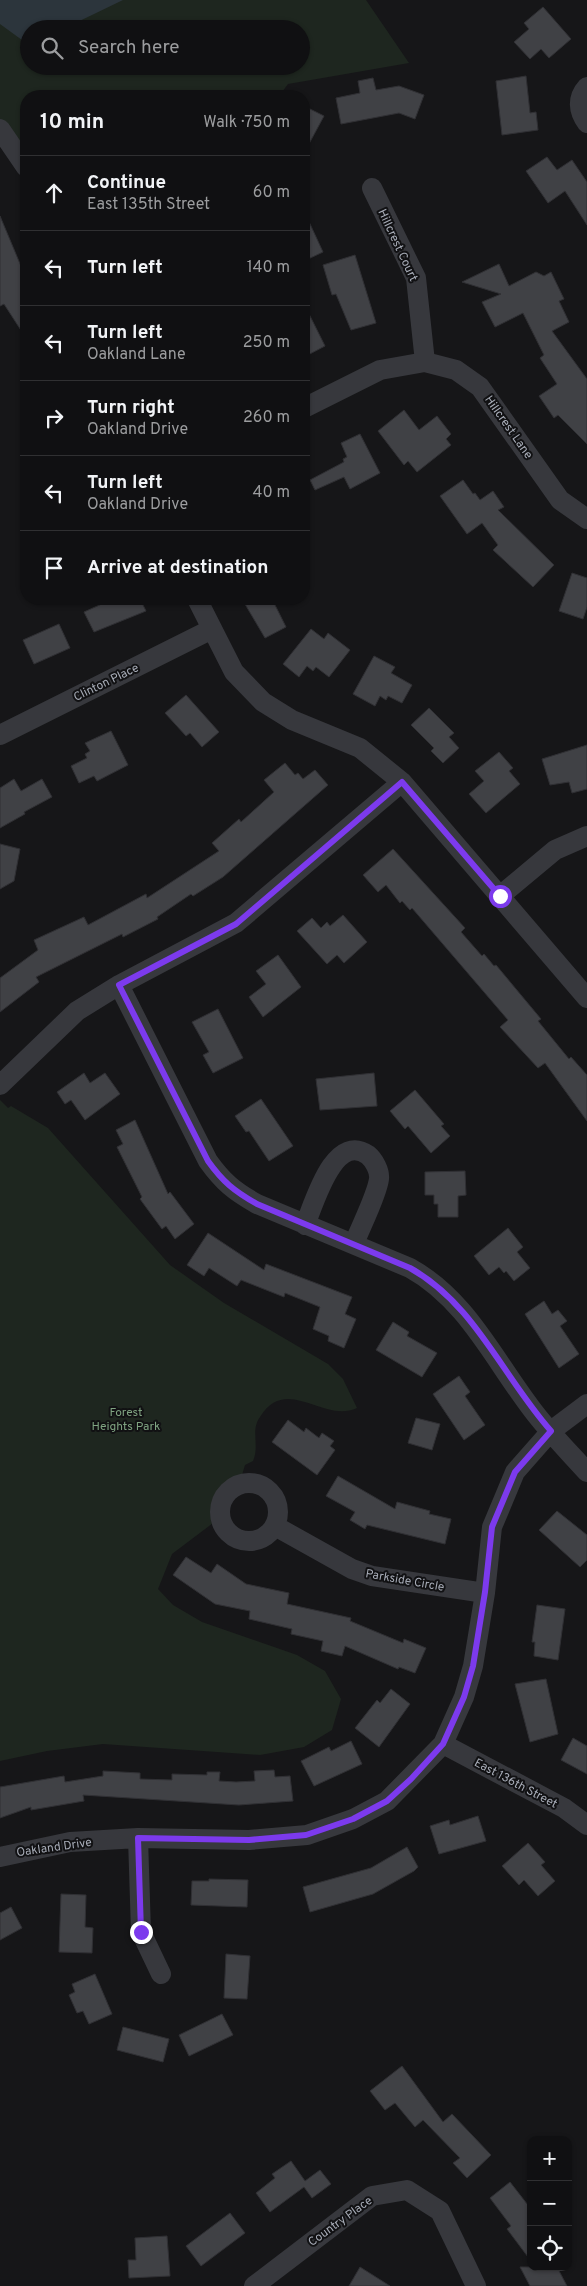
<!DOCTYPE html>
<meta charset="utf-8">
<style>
:root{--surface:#101012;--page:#1e1e20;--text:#f1f3f6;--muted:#9c9d9f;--line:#303032}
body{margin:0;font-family:Overpass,sans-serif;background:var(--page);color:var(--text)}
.controls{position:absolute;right:15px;bottom:15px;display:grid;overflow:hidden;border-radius:10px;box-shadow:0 1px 4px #0004}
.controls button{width:45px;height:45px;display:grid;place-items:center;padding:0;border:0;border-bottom:1px solid var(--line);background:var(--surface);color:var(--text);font:25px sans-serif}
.stop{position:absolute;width:15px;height:15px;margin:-11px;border:4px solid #7c3aed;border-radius:50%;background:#fff}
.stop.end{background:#7c3aed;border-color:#fff;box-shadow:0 1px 5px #0008}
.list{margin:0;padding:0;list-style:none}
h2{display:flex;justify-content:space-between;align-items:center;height:65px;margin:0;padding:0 20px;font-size:21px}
h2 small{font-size:16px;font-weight:400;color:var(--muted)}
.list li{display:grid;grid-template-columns:32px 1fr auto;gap:15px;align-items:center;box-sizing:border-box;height:75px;padding:0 20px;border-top:1px solid var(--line)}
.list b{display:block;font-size:19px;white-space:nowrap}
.list p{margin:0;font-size:16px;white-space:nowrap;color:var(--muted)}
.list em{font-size:16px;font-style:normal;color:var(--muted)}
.icon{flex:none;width:28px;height:28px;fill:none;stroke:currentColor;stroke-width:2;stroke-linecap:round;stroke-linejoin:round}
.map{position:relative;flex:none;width:587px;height:2286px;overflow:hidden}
.search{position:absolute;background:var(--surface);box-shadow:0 1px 4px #0004;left:20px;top:20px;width:290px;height:55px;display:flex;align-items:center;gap:12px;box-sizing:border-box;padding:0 18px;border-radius:28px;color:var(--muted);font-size:19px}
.panel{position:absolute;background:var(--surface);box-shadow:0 1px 4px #0004;left:20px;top:90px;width:290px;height:515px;border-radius:20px}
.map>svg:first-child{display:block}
.green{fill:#1e261f;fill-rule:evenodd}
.water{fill:#2c353c}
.building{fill:#404145;stroke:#303034}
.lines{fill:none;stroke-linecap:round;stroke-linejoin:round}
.minor{stroke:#37383d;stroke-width:20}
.route{stroke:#7c3aed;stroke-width:6}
.labels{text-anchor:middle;stroke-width:4;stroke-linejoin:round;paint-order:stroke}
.street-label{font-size:12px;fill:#a8adb8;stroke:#111113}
.park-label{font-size:12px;fill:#7fa381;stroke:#111113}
</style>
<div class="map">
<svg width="587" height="2286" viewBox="0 0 587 2286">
<rect width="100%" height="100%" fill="#161618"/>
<path class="green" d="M0,0H366L409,63L288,84L279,96H26V167L0,129ZM29,29H301V66H29Z
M0,1100L8,1108L11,1106L48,1128L170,1265L224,1303L328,1364L343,1379L357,1408C323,1424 287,1374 260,1417C250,1431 260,1444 253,1461L245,1465L239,1485C226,1493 221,1501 221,1517L172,1554L158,1589L173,1605L202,1622L297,1655L325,1671L341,1699L332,1730L304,1747L260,1755L103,1744L47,1751L0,1761Z"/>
<path class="water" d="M0,0H123L63,29H29V41L22,40L0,24Z"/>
<path class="building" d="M543,7L571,39L549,58L541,49L530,59L514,42L529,29L524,23Z
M526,76L530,113L536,112L538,130L502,135L496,81Z
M373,78L376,90L399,86L424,95L415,119L399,113L341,124L336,98L360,93L358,81Z
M304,106L324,116L304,153Z
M547,157L557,170L572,160L587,182V225L565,191L548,203L526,171Z
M304,211L323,252L304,261Z
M0,216L26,278V338L4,304L0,306Z
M355,255L376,323L351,330L336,294L332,295L323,265Z
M499,264L509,286L536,272L544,276L551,272L564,299L559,301L569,322L552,331L587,379V444L558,415L554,418L539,396L557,384L540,358L544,355L523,313L495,327L482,302L501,294L462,282Z
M304,304L325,346L304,357Z
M404,410L419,430L437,416L451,434L446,439L451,445L417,472L408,461L404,465L378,431Z
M360,434L380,473L350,489L344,477L315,490L310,480L344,462L343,459L347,457L341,443Z
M463,480L473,494L475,493L480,500L493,491L504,507L498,510L554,565L533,587L493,550L498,545L482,523L467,534L440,496Z
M572,573L587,578V607L583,619L559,611Z
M113,599H140L146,611L94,632L84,612Z
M242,599H272L286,627L265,638Z
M59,624L70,648L34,664L23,640Z
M311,629L324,639L328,633L350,650L329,677L316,667L313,671L307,666L299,677L283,664Z
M374,656L395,667L391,673L412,685L402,703L388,696L386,700L380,696L375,706L353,694Z
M186,695L219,732L202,747L190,733L186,736L165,713Z
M429,708L454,733L449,737L459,748L443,763L431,751L434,748L411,725Z
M111,731L128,765L97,781L94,776L79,783L71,766L87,758L85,754L90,751L85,743Z
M587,745V789L572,793L569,782L550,785L542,759Z
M499,752L513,768L509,771L520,784L486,813L469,794L484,781L475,771Z
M285,763L295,775L298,773L303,779L315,770L328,785L223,877L193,896L191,894L157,917L158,919L123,937L122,934L36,977L39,982L0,1012V978L38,950L34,940L84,917L88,925L146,894L147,898L219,851L212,843L239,819L241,822L274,792L264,780Z
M14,779L21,791L42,779L52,797L24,812L25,814L0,828V788Z
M0,844L20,849L14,881L0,889Z
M393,849L465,928L461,932L482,956L484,954L494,966L496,965L541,1019L538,1021L569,1059L571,1057L587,1075V1121L545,1063L538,1068L500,1027L508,1020L412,908L410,910L402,901L400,903L386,885L378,892L363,875Z
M343,915L367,942L344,963L337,955L327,964L297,931L312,918L321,928L327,922L330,926Z
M278,955L301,987L263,1017L249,997L266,984L256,971Z
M218,1009L243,1058L213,1073L203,1055L209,1052L192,1022Z
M84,1073L90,1083L105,1073L120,1094L85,1120L71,1100L65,1104L57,1092Z
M374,1073L377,1106L320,1110L316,1079Z
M415,1090L444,1124L441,1126L450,1136L431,1153L408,1126L405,1129L390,1111Z
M261,1099L293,1146L269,1161L249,1131L246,1132L235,1116Z
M135,1120L168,1194L170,1192L194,1224L175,1239L166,1226L162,1229L140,1199L142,1197L117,1147L123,1144L116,1130Z
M465,1171L466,1195L458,1196V1217H438V1204H434V1195H425V1172Z
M508,1228L523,1247L517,1252L530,1268L514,1281L506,1271L504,1273L499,1267L489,1275L474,1256Z
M208,1233L264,1270L266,1264L352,1297L345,1314L356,1319L344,1348L328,1341L329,1336L313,1329L320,1307L285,1293L284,1297L241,1280L237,1286L209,1268L204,1276L187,1265Z
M544,1301L552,1314L558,1310L567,1321L560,1326L579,1354L559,1368L525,1314Z
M393,1322L409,1332L407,1336L437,1353L422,1377L376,1350Z
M459,1376L470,1392L465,1396L485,1425L464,1440L433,1394Z
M416,1418L440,1424L432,1450L408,1443Z
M288,1420L304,1432L306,1428L319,1438L322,1433L334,1441L330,1446L335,1450L317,1475L272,1442Z
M338,1476L395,1509L397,1502L430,1511L429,1514L451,1519L445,1544L367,1525L365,1529L350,1520L355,1512L326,1496Z
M557,1511L587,1535V1560L580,1567L539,1530Z
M186,1557L211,1573L217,1564L246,1584L289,1593L287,1604L351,1618L350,1621L403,1643L404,1639L426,1648L415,1673L399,1667L398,1669L345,1646L342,1656L321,1651L323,1641L291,1634L292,1629L249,1619L250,1611L215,1604L173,1575Z
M537,1605L565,1609L558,1660L534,1656L535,1642H532Z
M546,1679L558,1734L530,1742L515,1684Z
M391,1689L410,1704L379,1747L355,1728L377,1700L380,1703Z
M573,1738L587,1746V1774L561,1760Z
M351,1741L362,1764L314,1786L301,1761L329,1747L331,1751Z
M274,1770L275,1777L290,1776L293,1801L239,1805L83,1795L84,1801L31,1810V1807L0,1818V1787L64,1776L65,1782L103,1776V1771L140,1773V1779L172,1780V1774L207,1775V1772H220L219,1781L236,1782L255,1781L254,1771Z
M478,1816L486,1841L439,1854L430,1826L449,1820L450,1825Z
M528,1843L545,1862L541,1865L555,1881L538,1896L524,1880L519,1885L502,1866Z
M407,1847L418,1867L414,1871L373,1894L310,1912L303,1887L371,1868Z
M209,1879L248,1880L247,1907L191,1905L192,1881H209Z
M61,1894L86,1895L85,1927L93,1928L92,1953L59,1952Z
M11,1907L22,1928L0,1940V1913Z
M226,1954L250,1956L247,1999L224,1998Z
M95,1974L112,2014L89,2024L83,2011L77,2013L69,1995L75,1992L72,1984Z
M222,2014L233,2035L189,2056L179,2035Z
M123,2027L169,2039L163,2062L117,2050Z
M402,2066L443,2122L452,2114L491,2155L467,2178L453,2163L460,2158L423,2120L415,2127L395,2103L385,2110L370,2091Z
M291,2161L305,2181L320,2170L331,2184L312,2198L304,2187L270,2212L256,2193L275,2178L272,2174Z
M510,2182L531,2209V2261L507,2229L511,2226L490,2198Z
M230,2213L245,2233L201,2266L186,2246Z
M167,2236L170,2276L129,2278L128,2260H136L135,2238Z
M360,2267L390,2286H349Z
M520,2267H557L567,2286H530Z"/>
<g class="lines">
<path class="minor" d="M587,87C577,98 578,111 587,123
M0,129L26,167
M372,188L416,278L425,362
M304,408L380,370L425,362L456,370L480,387L560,500L587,519
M197,599L234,672L263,702L292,720L360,748L402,782L587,998
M0,735L212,629
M500,896L555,850L587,836
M119,985L208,1161C223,1182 234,1191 257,1204L410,1268C466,1299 493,1358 531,1408C548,1431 568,1451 587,1472
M0,1085L77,1011L119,985L236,923L402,782
M305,1225C314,1204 334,1131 368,1155C374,1160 380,1171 379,1179C377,1195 360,1228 354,1244
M220 1512a29 29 0 1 1 58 0a29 29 0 1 1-58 0Z
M275,1526L352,1569L372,1576L485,1593
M443,1744L564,1808L587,1825
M138,1838L141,1932L161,1974
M0,1857L70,1842L138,1838L249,1840L307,1835L353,1819L387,1801L443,1744L464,1697L473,1666L485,1593L492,1527L515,1472L551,1431L587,1404
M254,2286L372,2196L407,2190L440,2211L476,2286"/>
</g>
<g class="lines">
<path class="route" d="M141,1932L138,1838L249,1840L306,1835L353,1819L387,1801L411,1779L443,1744L464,1697L473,1666L485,1592L492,1527L515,1472L551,1431C503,1377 474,1303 410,1268L257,1204C234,1191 223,1182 208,1161L119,985L236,924L402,782L500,896"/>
</g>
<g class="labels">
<g class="street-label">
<text transform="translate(398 245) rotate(65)" y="4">Hillcrest Court</text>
<text transform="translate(509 427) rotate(55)" y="4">Hillcrest Lane</text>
<text transform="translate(106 682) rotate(-26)" y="4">Clinton Place</text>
<text transform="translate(405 1580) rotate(10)" y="4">Parkside Circle</text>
<text transform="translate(516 1783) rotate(28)" y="4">East 136th Street</text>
<text transform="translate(54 1847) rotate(-8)" y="4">Oakland Drive</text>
<text transform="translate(340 2221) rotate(-36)" y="4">Country Place</text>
</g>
<g class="park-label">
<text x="126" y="1416">Forest<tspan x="126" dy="14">Heights Park</tspan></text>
</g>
</g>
</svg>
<div class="controls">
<button>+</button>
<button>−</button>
<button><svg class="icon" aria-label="locate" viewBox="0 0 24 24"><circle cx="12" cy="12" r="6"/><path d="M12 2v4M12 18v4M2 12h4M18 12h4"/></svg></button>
</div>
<div class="stop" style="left:500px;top:896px"></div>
<div class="stop end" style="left:141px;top:1932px"></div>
<div class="search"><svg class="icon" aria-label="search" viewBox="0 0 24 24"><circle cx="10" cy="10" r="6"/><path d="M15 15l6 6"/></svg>Search here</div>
<section class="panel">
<h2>10 min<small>Walk · 750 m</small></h2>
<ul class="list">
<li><svg class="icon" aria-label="ahead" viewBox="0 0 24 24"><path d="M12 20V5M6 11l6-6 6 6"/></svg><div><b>Continue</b><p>East 135th Street</p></div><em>60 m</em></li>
<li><svg class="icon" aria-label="left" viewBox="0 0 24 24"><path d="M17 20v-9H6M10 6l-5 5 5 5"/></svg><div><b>Turn left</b></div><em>140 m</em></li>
<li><svg class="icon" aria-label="left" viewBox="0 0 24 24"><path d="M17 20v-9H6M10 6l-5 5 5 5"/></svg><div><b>Turn left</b><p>Oakland Lane</p></div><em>250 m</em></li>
<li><svg class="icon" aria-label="right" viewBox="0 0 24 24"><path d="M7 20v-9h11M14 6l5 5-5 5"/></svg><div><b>Turn right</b><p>Oakland Drive</p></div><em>260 m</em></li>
<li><svg class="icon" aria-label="left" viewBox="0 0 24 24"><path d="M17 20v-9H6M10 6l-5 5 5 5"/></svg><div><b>Turn left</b><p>Oakland Drive</p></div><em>40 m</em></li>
<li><svg class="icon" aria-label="arrive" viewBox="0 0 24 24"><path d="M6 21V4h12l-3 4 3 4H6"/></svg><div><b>Arrive at destination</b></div></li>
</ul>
</section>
</div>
